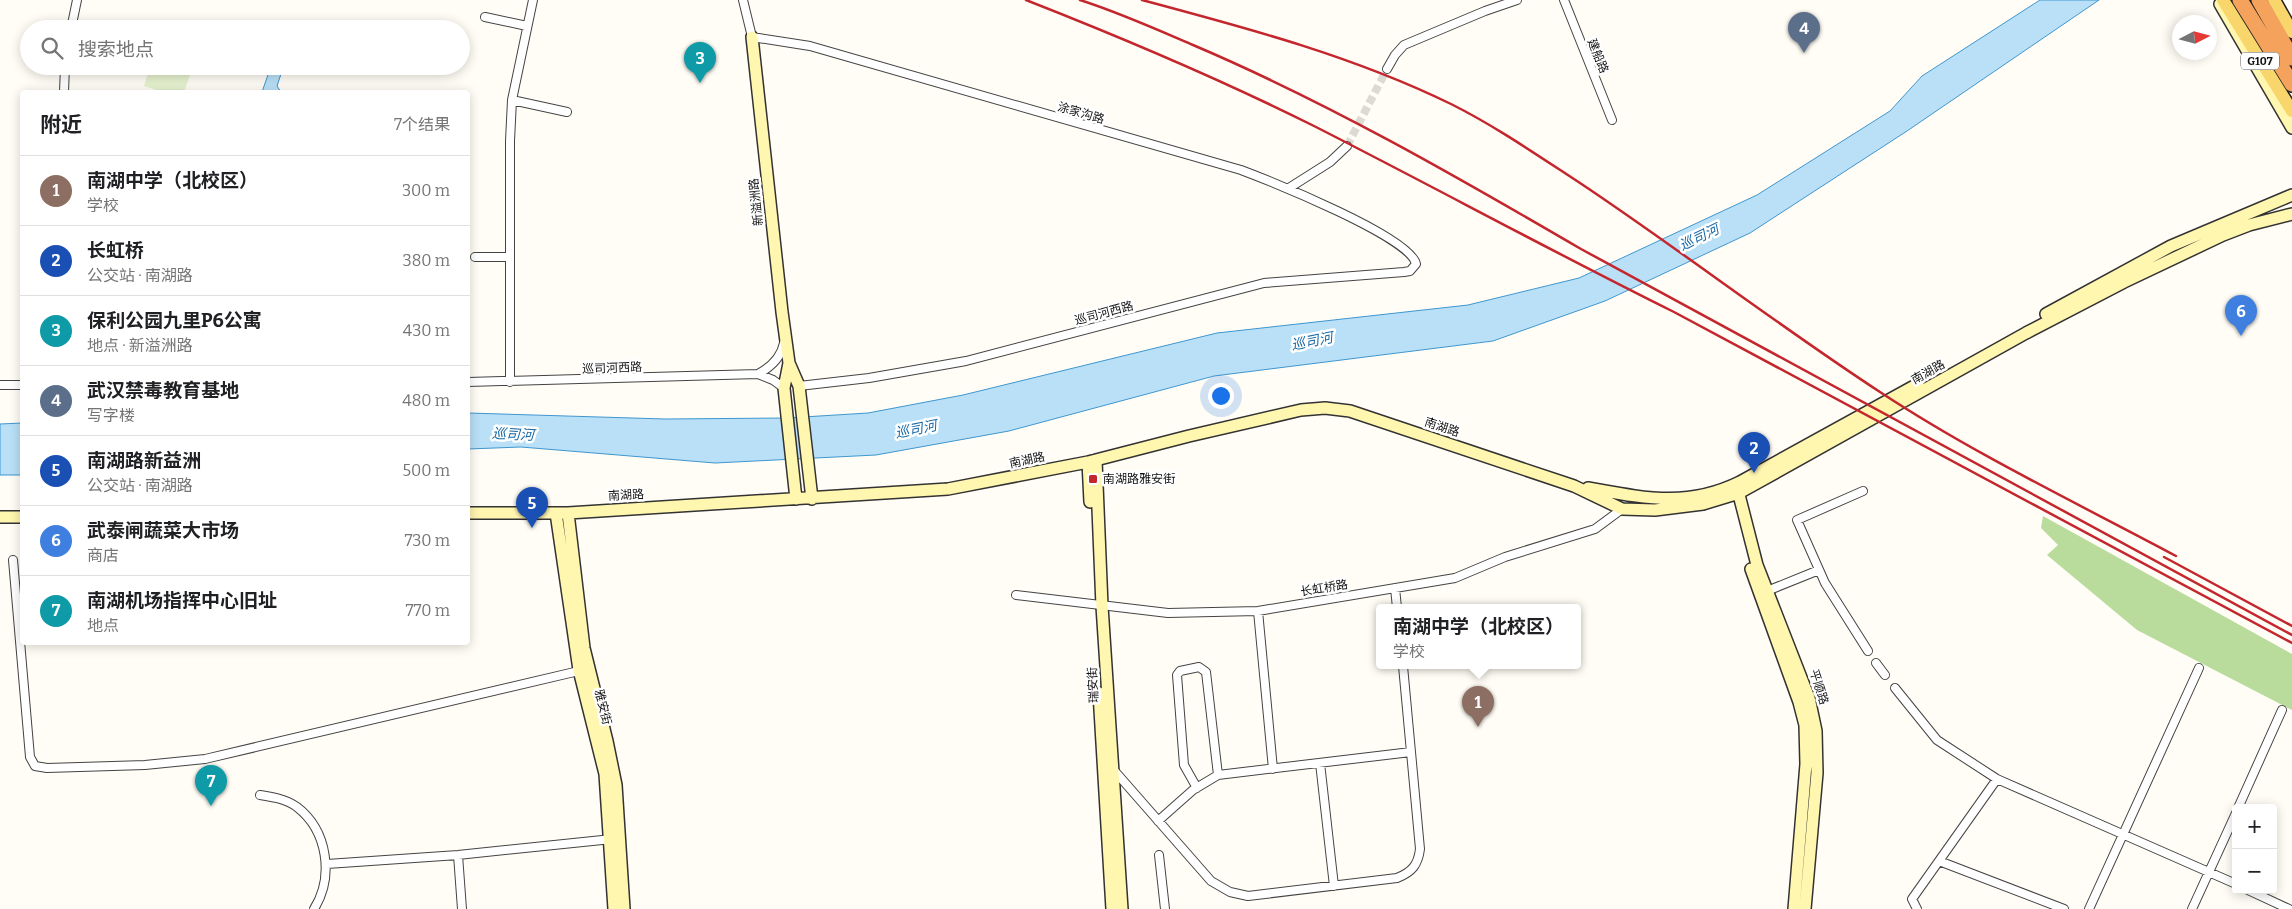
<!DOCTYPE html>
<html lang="zh">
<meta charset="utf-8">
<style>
:root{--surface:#fff;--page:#f2f2f2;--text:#202124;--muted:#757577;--line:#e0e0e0;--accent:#d93025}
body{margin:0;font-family:Bitter,"Noto Sans SC",serif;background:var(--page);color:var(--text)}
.controls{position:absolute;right:15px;bottom:15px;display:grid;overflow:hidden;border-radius:5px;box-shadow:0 2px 12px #0003}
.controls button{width:45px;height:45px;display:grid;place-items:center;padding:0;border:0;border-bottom:1px solid var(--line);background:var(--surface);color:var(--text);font:25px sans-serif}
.compass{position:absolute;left:2172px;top:15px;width:45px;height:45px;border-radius:50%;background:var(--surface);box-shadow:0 2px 12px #0003;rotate:84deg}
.you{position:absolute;left:1220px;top:395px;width:18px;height:18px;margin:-12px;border:4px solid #fff;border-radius:50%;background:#1a73e8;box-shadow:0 0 0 8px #1a73e833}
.badge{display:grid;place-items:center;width:32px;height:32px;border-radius:50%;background:var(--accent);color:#fff;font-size:16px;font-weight:700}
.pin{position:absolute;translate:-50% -41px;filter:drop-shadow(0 1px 2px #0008)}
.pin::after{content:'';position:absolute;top:26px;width:18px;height:15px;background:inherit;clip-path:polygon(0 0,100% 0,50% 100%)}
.popup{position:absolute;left:1376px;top:604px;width:205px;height:65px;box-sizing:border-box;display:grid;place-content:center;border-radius:5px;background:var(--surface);filter:drop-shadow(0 1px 4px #0005);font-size:16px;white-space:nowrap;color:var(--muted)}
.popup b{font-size:19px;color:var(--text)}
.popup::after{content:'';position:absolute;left:50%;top:100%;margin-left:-10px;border:10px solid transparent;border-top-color:var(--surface)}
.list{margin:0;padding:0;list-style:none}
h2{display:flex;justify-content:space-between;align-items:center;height:65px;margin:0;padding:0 20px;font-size:21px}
h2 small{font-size:16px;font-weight:400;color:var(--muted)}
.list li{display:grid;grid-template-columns:32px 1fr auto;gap:15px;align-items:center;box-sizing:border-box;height:70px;padding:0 20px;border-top:1px solid var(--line)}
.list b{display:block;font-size:19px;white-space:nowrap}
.list p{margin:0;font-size:16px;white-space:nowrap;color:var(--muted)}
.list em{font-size:16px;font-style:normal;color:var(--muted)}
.icon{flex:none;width:28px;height:28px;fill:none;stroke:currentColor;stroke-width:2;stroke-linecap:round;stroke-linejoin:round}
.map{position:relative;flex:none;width:2292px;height:909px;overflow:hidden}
.search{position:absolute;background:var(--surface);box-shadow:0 2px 12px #0003;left:20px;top:20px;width:450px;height:55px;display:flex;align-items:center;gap:12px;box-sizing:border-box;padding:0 18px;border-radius:28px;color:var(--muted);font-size:19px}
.panel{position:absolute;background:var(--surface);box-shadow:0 2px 12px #0003;left:20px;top:90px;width:450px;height:555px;border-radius:5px}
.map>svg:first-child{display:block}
.forest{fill:#b9dc9c}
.pitch{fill:#e6f2cf}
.water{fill:#b9e0f7;stroke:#3f96cf}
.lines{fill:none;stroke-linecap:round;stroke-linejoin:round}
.street-tunnel{stroke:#dbdad3;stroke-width:8;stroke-dasharray:8 4;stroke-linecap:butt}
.street-casing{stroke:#444;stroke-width:10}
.secondary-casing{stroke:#333;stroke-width:14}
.primary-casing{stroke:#222;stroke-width:15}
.highway-casing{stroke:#222;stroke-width:18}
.street{stroke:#fff;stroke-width:8}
.secondary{stroke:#fff6b0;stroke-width:11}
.primary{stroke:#f9d66b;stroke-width:12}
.highway{stroke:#f5a25d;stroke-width:15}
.rail{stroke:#c4262e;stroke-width:2.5}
.poi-dot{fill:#c4262e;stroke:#fff;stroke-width:2}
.labels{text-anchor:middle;stroke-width:5;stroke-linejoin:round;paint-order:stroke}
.shield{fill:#fff;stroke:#585858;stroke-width:1}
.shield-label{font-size:11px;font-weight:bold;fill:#111}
.street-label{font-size:12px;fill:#111;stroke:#fff}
.poi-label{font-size:12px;fill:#111;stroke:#fff;text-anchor:start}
.water-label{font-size:14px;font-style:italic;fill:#1768a6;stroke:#fff}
</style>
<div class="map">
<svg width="2292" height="909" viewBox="0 0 2292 909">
<rect width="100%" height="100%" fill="#fffdf5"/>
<path class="forest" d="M2043,516L2292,654V710L2137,630L2047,555L2058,545L2041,528Z"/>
<path class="pitch" d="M150,66H163L190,75L184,92H163L144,86Z"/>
<path class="water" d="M2040,0H2099L1907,131L1750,233L1605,301L1493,341L1214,376L1009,431L876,455L715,463L521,447L468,449V413L665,419L787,418L868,413L963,395L1217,333L1468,305L1579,278L1757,195L1890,111L1922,76Z
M271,66H287L281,74L277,86L281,92H262Z
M22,423V475H0V424Z"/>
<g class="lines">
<path class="street-tunnel" d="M1347,146L1387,69"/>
<defs>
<path id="street" d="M743,0L752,37L810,46L1241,170C1270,181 1411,237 1416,264L1410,271L1404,272L1264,283L966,361L869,378L799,386
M1564,0L1612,120
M485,17L527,26
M71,29L77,0
M1387,69L1395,55L1404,45L1485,11L1517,0
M64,92L65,66
M512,100L567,112
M1289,188L1330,162L1347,146
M475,257H510
M758,374C771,367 781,358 784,343
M468,382L758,374L773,380L784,388
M510,382V141L512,100L533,0
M0,385H22
M1863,491L1797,520L1825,583L1868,651
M13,560L30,757L35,766L47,768L145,765L205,759L583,670
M1395,588L1397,608
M1767,591L1819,570
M1016,595L1168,613L1258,611L1455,578L1505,557L1595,529L1622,509
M1258,611L1273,769
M1876,663L1885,675
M1895,688L1937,740L1997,779
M1320,763L1334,886
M1112,768L1211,881L1230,892L1248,896L1397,878C1412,872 1418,865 1420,849L1403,666
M1197,788L1184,765L1177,675L1180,671L1199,667L1206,672L1218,775
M260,795C273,797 286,799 297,807C328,831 334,877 314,909
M2238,808L2282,710
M1158,821L1193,790L1218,775L1411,752
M458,855L462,909
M1159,855L1165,909
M1939,861L2064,909
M327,864L458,855L612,839
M2248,890L2289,909
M1917,909L1912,899L1997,779L2236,884
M2089,909L2199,668
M2192,909L2236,813"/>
<path id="secondary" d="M2220,4L2292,128
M752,37L782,312L789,363
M2046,314L2171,246L2292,195
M1096,460L1102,606L1122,909
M1088,462L1090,502
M1737,487L1757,565L1809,698L1816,731L1817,773L1805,909
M1588,488C1644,498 1687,508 1740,482L1918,384
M796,499L784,388L789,363L799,386L812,499
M468,513H568L948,489L1088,462L1189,436L1301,410L1325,408L1350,411L1574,486L1622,509L1655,510L1703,504L1739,493L2026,333L2124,282L2223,235L2249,225L2292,214
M556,513L579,670L605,774L614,909
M568,513L584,648L607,741L616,785L624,909
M0,517H22
M1751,569L1799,702L1805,725L1806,764L1794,909
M1099,693L1112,909"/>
<path id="primary" d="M2223,0L2292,111
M2274,0L2292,32"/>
<path id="highway" d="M2240,0L2292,84
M2259,0L2292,58"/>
</defs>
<use href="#street" class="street-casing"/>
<use href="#secondary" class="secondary-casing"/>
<use href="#primary" class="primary-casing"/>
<use href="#highway" class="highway-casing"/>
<use href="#street" class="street"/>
<use href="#secondary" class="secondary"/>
<use href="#primary" class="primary"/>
<use href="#highway" class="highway"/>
<path class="rail" d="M1026,0C1123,38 1220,79 1314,126C1434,187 1553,252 1674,312L2292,643
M1080,0C1118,12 1156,29 1193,45C1327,102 1454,175 1581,249L2292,635
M1142,0C1247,28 1353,56 1451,104C1497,127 1540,157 1583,185C1683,252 1779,326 1880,392C1974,454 2077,503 2176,556
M2164,557L2292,626"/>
</g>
<rect class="poi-dot" x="1088" y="474" width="10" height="10" rx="2.5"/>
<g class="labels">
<rect class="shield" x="2241" y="52.5" width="38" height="17" rx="4"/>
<g class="shield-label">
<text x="2260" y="65">G107</text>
</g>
<g class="street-label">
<text transform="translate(1598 56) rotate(68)" y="4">建船路</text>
<text transform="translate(1081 113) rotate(16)" y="4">涂家沟路</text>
<text transform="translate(756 202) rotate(-96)" y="4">新溢洲路</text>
<text transform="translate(1104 313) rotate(-15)" y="4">巡司河西路</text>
<text transform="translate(612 368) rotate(-2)" y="4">巡司河西路</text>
<text transform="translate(1928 372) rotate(-29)" y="4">南湖路</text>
<text transform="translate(1442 427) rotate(18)" y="4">南湖路</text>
<text transform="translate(1027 460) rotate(-12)" y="4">南湖路</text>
<text transform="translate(626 495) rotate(-3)" y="4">南湖路</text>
<text transform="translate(1324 588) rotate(-9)" y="4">长虹桥路</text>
<text transform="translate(1093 685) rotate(-93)" y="4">瑞安街</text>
<text transform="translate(1819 687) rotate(72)" y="4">平顺路</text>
<text transform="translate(603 707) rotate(76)" y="4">雅安街</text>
</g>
<g class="poi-label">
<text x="1103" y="483">南湖路雅安街</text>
</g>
<g class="water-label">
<text transform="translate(1699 237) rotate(-26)" y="5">巡司河</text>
<text transform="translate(1312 341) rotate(-11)" y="5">巡司河</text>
<text transform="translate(916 429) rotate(-11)" y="5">巡司河</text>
<text transform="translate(513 434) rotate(3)" y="5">巡司河</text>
</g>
</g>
</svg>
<div class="controls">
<button>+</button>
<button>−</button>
</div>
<svg class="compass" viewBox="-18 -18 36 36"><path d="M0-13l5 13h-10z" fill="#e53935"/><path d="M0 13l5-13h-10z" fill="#757577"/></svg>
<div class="you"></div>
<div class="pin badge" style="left:1478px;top:727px;background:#8d6e63">1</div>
<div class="popup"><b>南湖中学（北校区）</b>学校</div>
<div class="pin badge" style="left:1754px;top:473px;background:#1a4fb4">2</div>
<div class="pin badge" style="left:700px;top:83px;background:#0f9aa8">3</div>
<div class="pin badge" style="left:1804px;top:53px;background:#5c6f8a">4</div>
<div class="pin badge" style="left:532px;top:528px;background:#1a4fb4">5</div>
<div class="pin badge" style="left:2241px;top:336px;background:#3f7fe0">6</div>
<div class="pin badge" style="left:211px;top:806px;background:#0f9aa8">7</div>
<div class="search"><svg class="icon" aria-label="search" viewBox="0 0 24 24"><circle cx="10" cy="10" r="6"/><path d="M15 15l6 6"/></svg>搜索地点</div>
<section class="panel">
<h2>附近<small>7个结果</small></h2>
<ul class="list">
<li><span class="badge" style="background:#8d6e63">1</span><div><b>南湖中学（北校区）</b><p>学校</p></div><em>300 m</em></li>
<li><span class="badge" style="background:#1a4fb4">2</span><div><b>长虹桥</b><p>公交站 · 南湖路</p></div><em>380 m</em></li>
<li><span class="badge" style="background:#0f9aa8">3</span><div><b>保利公园九里P6公寓</b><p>地点 · 新溢洲路</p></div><em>430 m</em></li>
<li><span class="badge" style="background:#5c6f8a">4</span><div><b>武汉禁毒教育基地</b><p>写字楼</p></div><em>480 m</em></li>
<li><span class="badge" style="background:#1a4fb4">5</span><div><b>南湖路新益洲</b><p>公交站 · 南湖路</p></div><em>500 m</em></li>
<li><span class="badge" style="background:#3f7fe0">6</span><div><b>武泰闸蔬菜大市场</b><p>商店</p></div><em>730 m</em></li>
<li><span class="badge" style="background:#0f9aa8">7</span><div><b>南湖机场指挥中心旧址</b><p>地点</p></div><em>770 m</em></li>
</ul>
</section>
</div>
